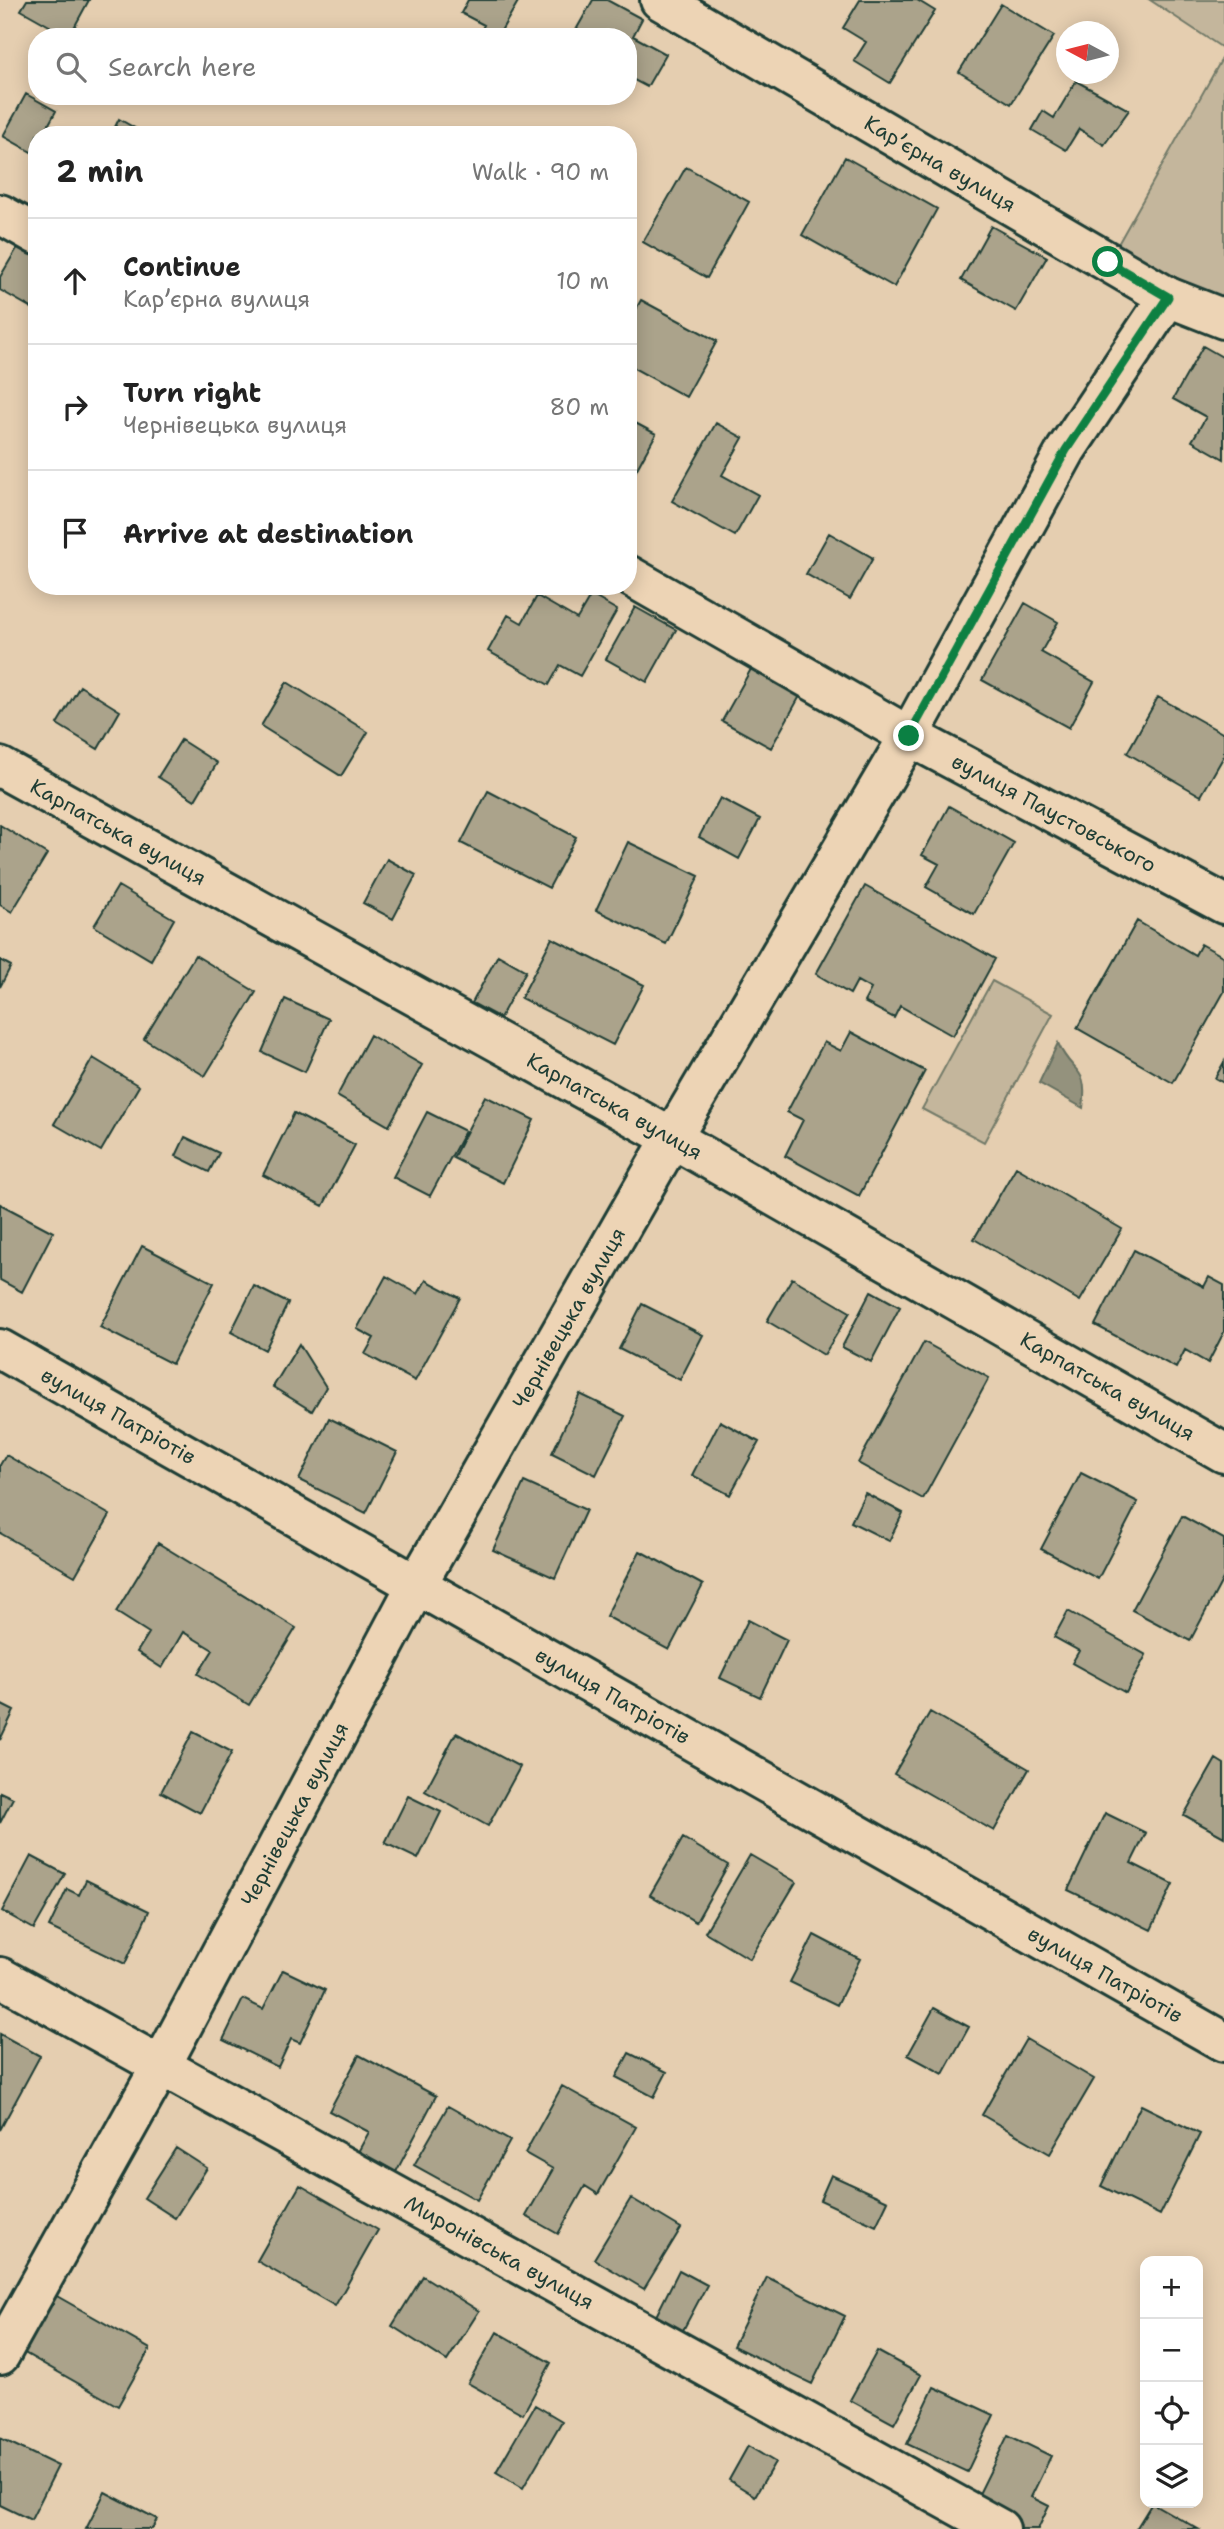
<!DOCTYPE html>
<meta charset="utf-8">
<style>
:root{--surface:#fff;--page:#f2f2f2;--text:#222;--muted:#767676;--line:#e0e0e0}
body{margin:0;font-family:"Shantell Sans",sans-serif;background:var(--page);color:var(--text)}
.controls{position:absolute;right:21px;bottom:21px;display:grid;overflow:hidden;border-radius:14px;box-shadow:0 4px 18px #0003}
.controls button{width:63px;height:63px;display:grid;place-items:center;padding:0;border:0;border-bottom:2px solid var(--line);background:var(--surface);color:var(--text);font:35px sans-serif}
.compass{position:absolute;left:1056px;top:21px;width:63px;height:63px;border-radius:50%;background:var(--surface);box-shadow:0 4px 18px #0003;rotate:277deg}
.stop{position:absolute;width:21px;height:21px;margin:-16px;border:5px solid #0b8043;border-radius:50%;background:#fff}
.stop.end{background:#0b8043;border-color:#fff;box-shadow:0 2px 7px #0008}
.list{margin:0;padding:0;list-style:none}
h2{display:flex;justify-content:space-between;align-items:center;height:91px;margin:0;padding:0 28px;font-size:30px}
h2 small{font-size:23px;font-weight:400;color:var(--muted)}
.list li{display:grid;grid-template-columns:46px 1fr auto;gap:21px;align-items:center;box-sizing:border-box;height:126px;padding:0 28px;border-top:2px solid var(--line)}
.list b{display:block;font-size:26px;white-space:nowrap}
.list p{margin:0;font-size:23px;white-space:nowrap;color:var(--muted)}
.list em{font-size:23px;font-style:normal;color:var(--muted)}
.icon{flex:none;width:38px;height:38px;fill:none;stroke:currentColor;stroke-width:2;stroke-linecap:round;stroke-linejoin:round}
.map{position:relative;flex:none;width:1224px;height:2529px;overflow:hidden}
.search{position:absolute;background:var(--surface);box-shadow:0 4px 18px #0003;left:28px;top:28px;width:609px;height:77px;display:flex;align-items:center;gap:18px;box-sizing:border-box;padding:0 24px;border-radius:28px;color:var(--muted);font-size:26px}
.panel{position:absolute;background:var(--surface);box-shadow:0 4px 18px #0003;left:28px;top:126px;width:609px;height:469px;border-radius:28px}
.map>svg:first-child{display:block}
.green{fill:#c4b69c;stroke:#727a68;stroke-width:2}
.water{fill:#94927d;stroke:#657060;stroke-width:2}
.building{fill:#aba38b;stroke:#1f3d34;stroke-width:2}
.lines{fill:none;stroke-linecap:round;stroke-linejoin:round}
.street-casing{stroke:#1f3d34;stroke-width:44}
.street{stroke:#edd4b5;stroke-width:38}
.route{stroke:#0b8043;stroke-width:9}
.labels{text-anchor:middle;stroke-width:7;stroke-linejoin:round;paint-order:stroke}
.street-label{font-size:21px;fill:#1f3d34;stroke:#edd4b5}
</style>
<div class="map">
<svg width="1224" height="2529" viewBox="0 0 1224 2529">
<rect width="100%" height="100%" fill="#e5ceb0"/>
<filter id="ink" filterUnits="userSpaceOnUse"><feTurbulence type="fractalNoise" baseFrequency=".0143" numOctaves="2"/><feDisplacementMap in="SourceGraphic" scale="14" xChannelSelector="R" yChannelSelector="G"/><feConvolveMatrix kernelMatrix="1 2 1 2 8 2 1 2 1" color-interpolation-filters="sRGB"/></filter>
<g filter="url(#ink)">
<path class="green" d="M1150,0H1224V49Z
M1224,55V313L1108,262Z
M992,981L1053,1014L984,1142L922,1109Z"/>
<path class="water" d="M1058,1043C1072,1076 1089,1064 1083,1108L1039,1083Z"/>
<path class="building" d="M27,0H89L69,37L21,10Z
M468,0H519L501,31L511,37H478L484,25L461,13Z
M593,0H607L642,19L633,36L666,54L647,87L628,77V37H572Z
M860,0H917L935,11L890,83L854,61L866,42L843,28Z
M1001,4L1054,36L1011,104L959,72Z
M1076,81L1129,110L1104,145L1079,129L1066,150L1032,130L1043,111L1054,118Z
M26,94L56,111L43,135H37L33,153L3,136Z
M119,119L147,135H111Z
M845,157L937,209L894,287L802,235Z
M686,167L749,202L707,278L643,242Z
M991,226L1047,257L1016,311L961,280Z
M19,245L37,255V311L0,290V277Z
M641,300L717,341L686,397L628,365V323Z
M1203,346L1224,358V459L1192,441L1206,417L1173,399Z
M628,419L656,434L628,485Z
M716,423L743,438L722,475L758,495L735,536L672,501Z
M829,533L873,558L850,599L806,574Z
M591,595L617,610L580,676L560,665L549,685L488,651L508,615L522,623L537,596L577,619Z
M1025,603L1058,622L1041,652L1094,682L1069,728L982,680Z
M635,607L676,630L647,682L606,659Z
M751,669L800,696L771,748L722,721Z
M287,682L368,732L341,776L261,726Z
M80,686L120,711L98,749L57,724Z
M1158,697L1224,734V756L1201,796L1127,753Z
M181,740L217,763L195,800L158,777Z
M488,791L576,837L549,888L461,843Z
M720,798L760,819L739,859L699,837Z
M949,806L1014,843L974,914L926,887L939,864L922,855Z
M0,825L47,854L12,912L0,905Z
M628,842L699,876L666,944L596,910Z
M387,859L416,875L393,919L363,903Z
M118,886L174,919L151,960L94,926Z
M865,886L995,959L953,1036L900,1006L894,1018L864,1002L871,989L857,981L850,994L816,974Z
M1137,921L1195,955L1201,944L1224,957V992L1173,1083L1077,1028Z
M552,938L644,985L613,1045L521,998Z
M195,955L256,992L205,1076L144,1039Z
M498,955L526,971L500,1018L472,1003Z
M0,960L11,966L0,987Z
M285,999L329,1019L305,1072L262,1052Z
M851,1032L925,1071L859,1196L785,1156L803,1120L787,1112L824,1042L841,1051Z
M370,1035L422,1065L389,1126L337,1096Z
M93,1058L139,1086L101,1151L54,1124Z
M1224,1062V1083L1215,1078Z
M485,1096L534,1120L503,1183L453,1158Z
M427,1112L465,1131L430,1196L393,1177Z
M294,1113L355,1145L323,1206L263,1175Z
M185,1137L219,1153L209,1172L176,1156Z
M1016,1167L1122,1229L1080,1301L974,1239Z
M0,1204L53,1232L22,1292L0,1280Z
M142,1246L214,1283L172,1364L100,1327Z
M1134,1250L1204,1287L1209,1277L1224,1285V1332L1208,1363L1185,1350L1176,1368L1095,1325Z
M386,1276L418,1294L426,1280L460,1298L415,1381L365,1354L374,1338L357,1329Z
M792,1278L850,1312L824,1355L767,1321Z
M254,1286L288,1303L265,1350L231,1332Z
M871,1291L900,1307L871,1362L842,1347Z
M642,1304L703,1335L680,1380L619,1349Z
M924,1342L989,1378L923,1499L858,1463Z
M299,1344L326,1387L312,1411L273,1387Z
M580,1394L625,1416L596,1475L552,1453Z
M329,1418L397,1452L366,1513L299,1480Z
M720,1421L759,1442L730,1495L692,1475Z
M6,1455L110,1515L75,1576L0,1533V1465Z
M1081,1473L1138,1502L1098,1579L1041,1549Z
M524,1482L586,1510L555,1578L493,1550Z
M865,1493L903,1513L889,1541L851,1522Z
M1182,1516L1224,1539V1577L1190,1641L1132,1610Z
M158,1543L296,1628L249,1705L198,1674L213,1650L183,1632L162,1668L137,1652L149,1633L116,1612Z
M640,1551L703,1585L669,1650L606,1616Z
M1068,1611L1146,1655L1126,1693L1072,1663L1079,1651L1054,1637Z
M748,1620L787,1640L760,1697L720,1678Z
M0,1704L14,1711L0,1740Z
M930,1712L1029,1769L994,1831L894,1774Z
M193,1732L232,1752L200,1813L161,1792Z
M456,1733L520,1767L488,1826L425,1791Z
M1216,1759L1224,1764V1837L1184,1815Z
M0,1792L13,1798L0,1823Z
M408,1796L441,1812L418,1859L385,1843Z
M1105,1813L1146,1833L1131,1863L1173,1884L1151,1930L1068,1890Z
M683,1838L728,1865L696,1922L650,1895Z
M750,1855L796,1882L750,1959L705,1932Z
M31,1856L65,1874L34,1929L2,1911Z
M86,1880L149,1911L125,1964L49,1927L67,1889L79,1895Z
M814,1935L860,1959L837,2005L790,1982Z
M283,1970L325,1990L300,2043L291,2039L278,2067L223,2040L243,1999L263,2009Z
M934,2008L969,2027L943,2074L908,2055Z
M0,2034L40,2056L0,2130Z
M1026,2039L1094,2079L1050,2154L982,2115Z
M629,2053L667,2072L654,2097L616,2077Z
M359,2055L436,2096L396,2172L358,2152L369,2132L329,2111Z
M562,2086L636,2127L598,2194L585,2186L558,2234L526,2216L553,2169L525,2153Z
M1141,2105L1200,2134L1160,2215L1101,2186Z
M448,2106L510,2141L477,2200L414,2165Z
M176,2148L207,2168L175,2218L144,2198Z
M831,2175L888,2201L876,2226L820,2200Z
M300,2185L378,2230L335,2306L257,2261Z
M631,2198L681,2228L644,2289L594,2259Z
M679,2270L707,2285L681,2334L654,2320Z
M423,2276L479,2311L447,2361L392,2326Z
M767,2277L845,2316L812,2384L733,2346Z
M55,2295L150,2349L118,2406L23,2352Z
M497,2332L551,2363L523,2414L468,2383Z
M877,2351L921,2375L894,2424L850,2400Z
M934,2387L994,2415L967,2472L907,2444Z
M535,2405L562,2421L523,2488L496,2472Z
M1008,2435L1051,2456L1031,2497L1049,2506L1038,2529H1020L973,2506Z
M0,2438L58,2466L31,2520L0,2505Z
M748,2446L775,2462L755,2496L729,2480Z
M105,2492L157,2519L152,2529H86Z
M1152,2503L1198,2529H1136Z"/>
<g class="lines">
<defs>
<g id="street">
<path d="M660,0L1168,297L1224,319"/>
<path d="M0,214L37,235"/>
<path id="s1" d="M628,575L909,736L1224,904"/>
<path id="s2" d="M0,767L672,1138L1224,1453"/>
<path id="s3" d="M0,1349L1224,2042"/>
<path id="s4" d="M0,1977L1000,2529"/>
<path id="s5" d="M0,2355L161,2066L417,1584L672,1138L909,736L1066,450L1168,297"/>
</g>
</defs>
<use href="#street" class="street-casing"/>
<use href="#street" class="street"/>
</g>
</g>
<g class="lines" filter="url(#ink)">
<path class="route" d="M909,736L1066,450L1168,297L1108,262"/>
</g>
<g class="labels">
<g class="street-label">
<text transform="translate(940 164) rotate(30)" y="7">Карʼєрна вулиця</text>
<text dy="7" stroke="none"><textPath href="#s1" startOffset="488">вулиця Паустовського</textPath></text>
<text dy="7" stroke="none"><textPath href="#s2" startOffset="135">Карпатська вулиця</textPath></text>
<text dy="7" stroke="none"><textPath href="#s2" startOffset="702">Карпатська вулиця</textPath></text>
<text dy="7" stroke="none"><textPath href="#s5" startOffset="1183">Чернівецька вулиця</textPath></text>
<text dy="7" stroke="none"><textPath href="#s2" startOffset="1269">Карпатська вулиця</textPath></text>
<text dy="7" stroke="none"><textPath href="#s3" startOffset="136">вулиця Патріотів</textPath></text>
<text dy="7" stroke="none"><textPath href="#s3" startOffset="704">вулиця Патріотів</textPath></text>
<text dy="7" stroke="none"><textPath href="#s5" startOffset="616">Чернівецька вулиця</textPath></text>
<text dy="7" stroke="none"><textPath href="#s3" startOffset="1270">вулиця Патріотів</textPath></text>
<text dy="7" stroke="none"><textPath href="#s4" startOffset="570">Миронівська вулиця</textPath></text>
</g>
</g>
</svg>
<div class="controls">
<button>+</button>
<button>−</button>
<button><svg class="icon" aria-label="locate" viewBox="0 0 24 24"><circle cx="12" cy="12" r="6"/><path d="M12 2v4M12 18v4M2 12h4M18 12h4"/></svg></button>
<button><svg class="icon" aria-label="layers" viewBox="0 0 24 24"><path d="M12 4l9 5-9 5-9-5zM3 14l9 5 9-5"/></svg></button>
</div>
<svg class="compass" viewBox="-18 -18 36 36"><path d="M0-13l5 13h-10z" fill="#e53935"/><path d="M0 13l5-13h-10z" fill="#767676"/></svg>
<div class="stop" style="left:1108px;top:262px"></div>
<div class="stop end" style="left:909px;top:736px"></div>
<div class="search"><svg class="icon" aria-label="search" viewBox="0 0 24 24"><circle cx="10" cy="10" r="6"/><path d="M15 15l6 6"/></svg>Search here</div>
<section class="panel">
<h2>2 min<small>Walk · 90 m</small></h2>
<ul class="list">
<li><svg class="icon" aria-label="ahead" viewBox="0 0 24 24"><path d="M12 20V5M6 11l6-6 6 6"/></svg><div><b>Continue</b><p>Карʼєрна вулиця</p></div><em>10 m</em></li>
<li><svg class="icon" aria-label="right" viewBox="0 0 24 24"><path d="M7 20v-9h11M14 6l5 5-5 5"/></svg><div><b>Turn right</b><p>Чернівецька вулиця</p></div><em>80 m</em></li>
<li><svg class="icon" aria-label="arrive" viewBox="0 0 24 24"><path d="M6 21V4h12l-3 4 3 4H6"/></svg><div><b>Arrive at destination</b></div></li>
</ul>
</section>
</div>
